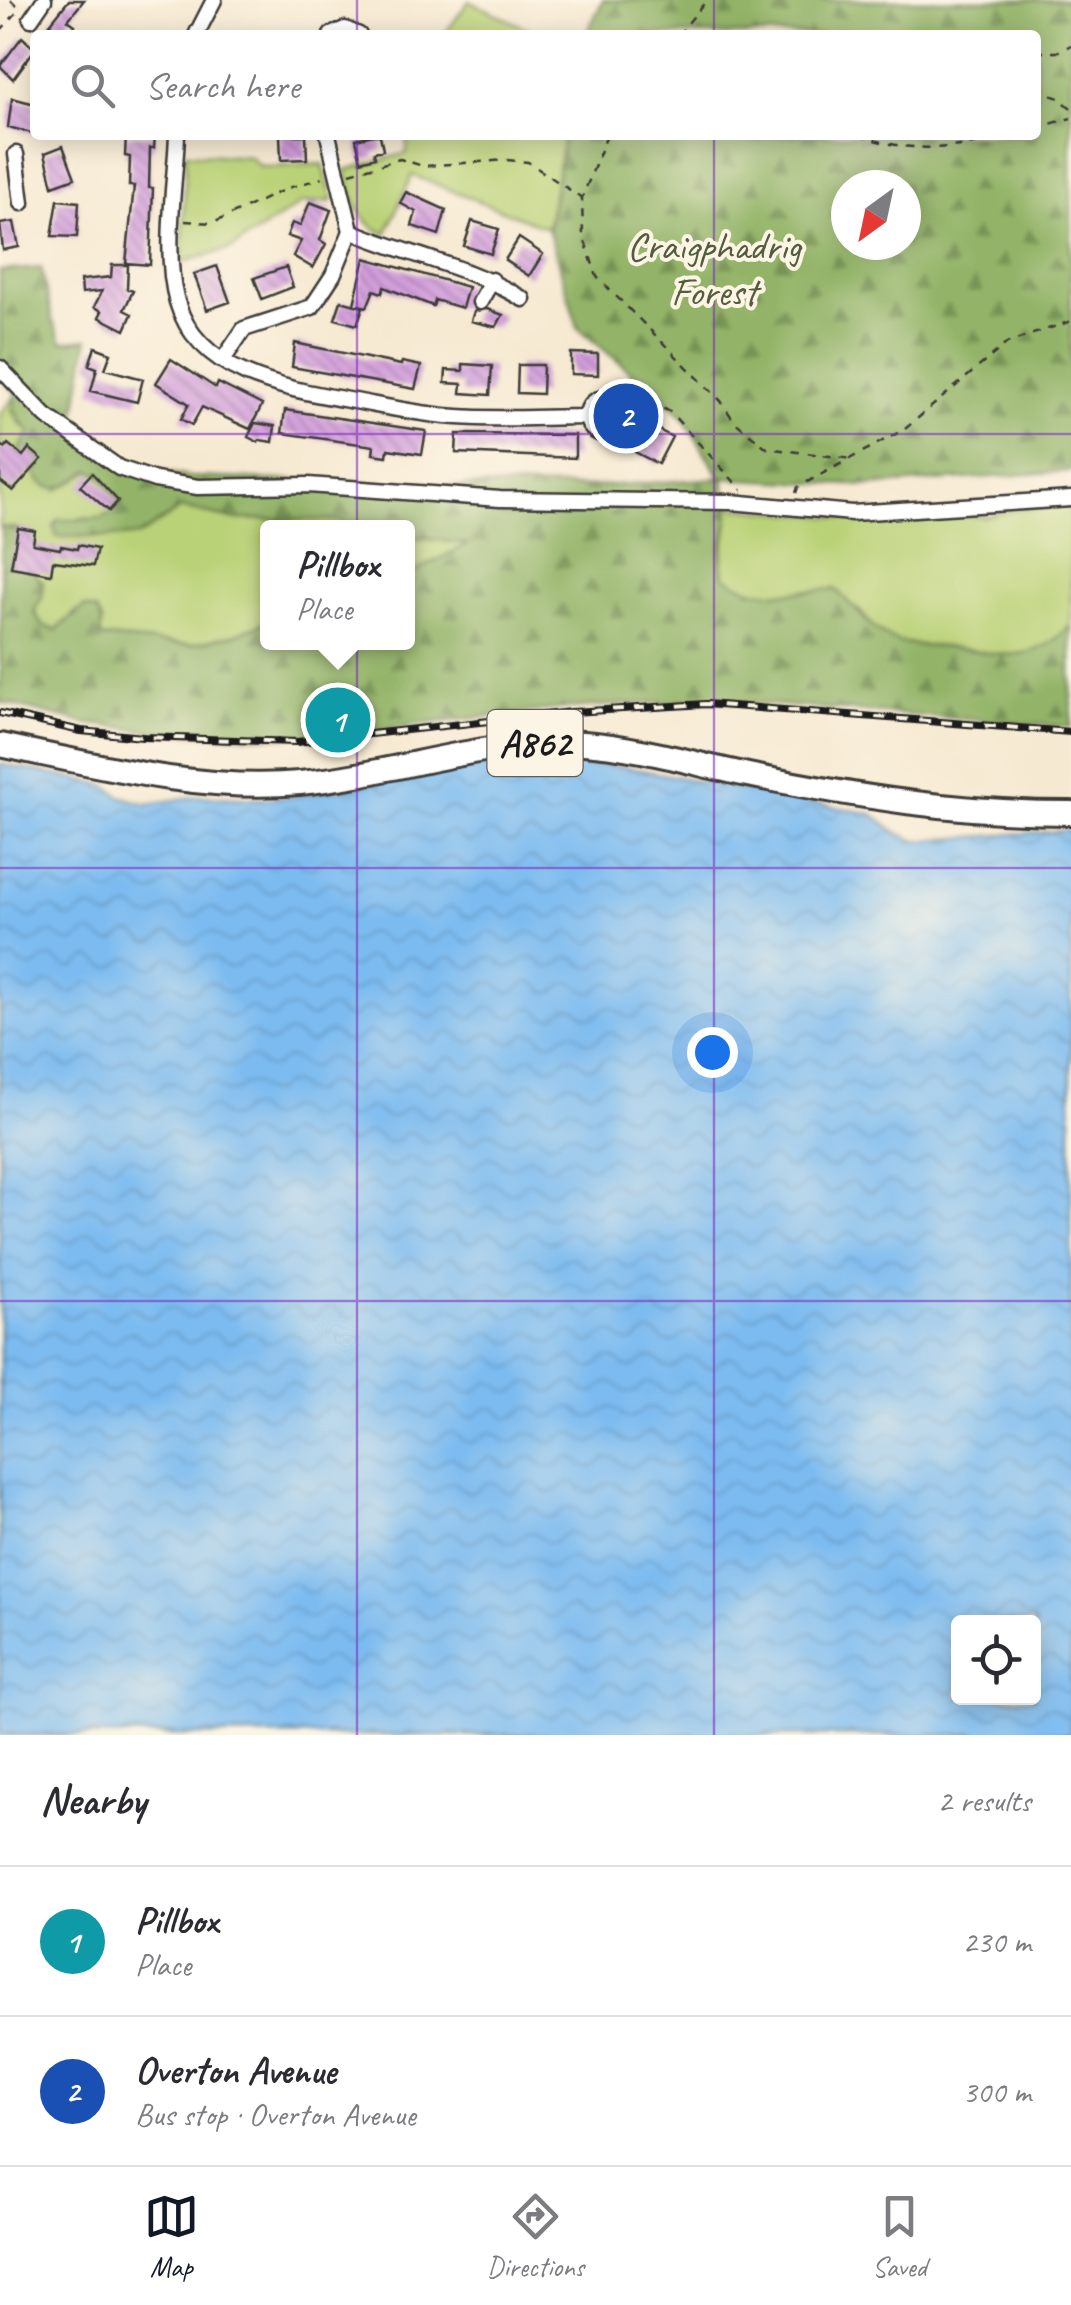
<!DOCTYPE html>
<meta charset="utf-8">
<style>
:root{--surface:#fff;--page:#f2f2f3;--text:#2b2b33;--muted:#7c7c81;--line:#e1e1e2;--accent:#111827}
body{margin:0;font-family:Caveat,sans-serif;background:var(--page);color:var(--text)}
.controls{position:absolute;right:30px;bottom:30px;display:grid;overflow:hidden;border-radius:10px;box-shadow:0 5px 25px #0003}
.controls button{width:90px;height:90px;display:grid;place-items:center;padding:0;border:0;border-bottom:2px solid var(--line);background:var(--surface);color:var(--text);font:50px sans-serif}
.compass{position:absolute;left:831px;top:170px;width:90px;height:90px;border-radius:50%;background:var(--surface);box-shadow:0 5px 25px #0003;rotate:213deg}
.you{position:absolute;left:712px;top:1052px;width:35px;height:35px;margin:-25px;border:8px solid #fff;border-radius:50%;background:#1a73e8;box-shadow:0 0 0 15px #1a73e833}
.badge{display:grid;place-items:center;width:65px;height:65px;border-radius:50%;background:var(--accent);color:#fff;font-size:32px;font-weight:700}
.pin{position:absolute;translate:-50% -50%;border:5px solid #fff;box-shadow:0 2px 10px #0006}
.popup{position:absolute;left:260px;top:520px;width:155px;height:130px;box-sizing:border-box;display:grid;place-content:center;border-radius:10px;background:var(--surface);filter:drop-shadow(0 2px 8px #0005);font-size:32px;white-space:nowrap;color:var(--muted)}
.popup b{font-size:38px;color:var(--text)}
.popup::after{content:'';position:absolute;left:50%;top:100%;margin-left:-20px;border:20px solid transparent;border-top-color:var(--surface)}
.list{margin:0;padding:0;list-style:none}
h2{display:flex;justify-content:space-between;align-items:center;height:130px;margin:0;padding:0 40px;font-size:42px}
h2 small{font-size:32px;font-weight:400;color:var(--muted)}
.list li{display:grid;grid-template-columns:65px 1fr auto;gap:30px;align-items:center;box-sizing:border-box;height:150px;padding:0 40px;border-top:2px solid var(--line)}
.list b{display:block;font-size:38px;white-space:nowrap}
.list p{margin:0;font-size:32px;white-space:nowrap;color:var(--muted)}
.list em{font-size:32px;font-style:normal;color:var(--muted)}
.icon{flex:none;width:55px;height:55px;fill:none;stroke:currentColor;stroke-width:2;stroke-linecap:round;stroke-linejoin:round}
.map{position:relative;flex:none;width:1071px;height:1735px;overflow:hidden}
.search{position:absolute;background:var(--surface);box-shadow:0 5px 25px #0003;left:30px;right:30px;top:30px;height:110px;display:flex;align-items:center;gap:25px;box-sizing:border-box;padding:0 35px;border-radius:10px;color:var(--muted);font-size:38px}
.sheet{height:430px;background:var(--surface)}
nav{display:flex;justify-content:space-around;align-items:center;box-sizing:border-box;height:140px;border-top:2px solid var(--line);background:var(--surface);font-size:28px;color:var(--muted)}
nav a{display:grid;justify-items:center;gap:5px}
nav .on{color:var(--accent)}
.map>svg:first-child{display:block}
.grass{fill:#bad277;stroke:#6b774a;stroke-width:2.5}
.forest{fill:url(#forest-firs);stroke:#586842;stroke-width:2.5;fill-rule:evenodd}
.water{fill:url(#water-waves);stroke:#4c6c86;stroke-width:2.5;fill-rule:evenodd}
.building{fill:url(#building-back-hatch)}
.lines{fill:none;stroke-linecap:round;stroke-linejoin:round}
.street-casing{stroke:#3d3b37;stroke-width:19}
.primary-casing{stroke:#3d3b37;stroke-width:28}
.path{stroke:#3d3b37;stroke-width:2.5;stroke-dasharray:8 8;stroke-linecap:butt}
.street{stroke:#fff;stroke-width:14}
.primary{stroke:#fff;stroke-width:22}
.rail-casing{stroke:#1c1c1c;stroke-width:8}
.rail{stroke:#fcf5e5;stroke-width:4;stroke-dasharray:11;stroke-linecap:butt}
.grid{fill:none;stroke:#7b2cbf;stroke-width:2.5;stroke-opacity:0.55}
.labels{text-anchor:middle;stroke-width:8;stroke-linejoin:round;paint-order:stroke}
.shield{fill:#fcf5e5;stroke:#5f5d58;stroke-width:2.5}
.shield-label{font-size:38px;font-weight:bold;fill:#1c1c1c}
.park-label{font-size:40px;fill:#535c3c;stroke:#fcf5e5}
</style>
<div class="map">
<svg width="1071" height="1735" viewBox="0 0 1071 1735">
<defs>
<pattern id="forest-firs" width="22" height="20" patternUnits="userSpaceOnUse" patternTransform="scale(2.5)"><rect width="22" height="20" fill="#93b468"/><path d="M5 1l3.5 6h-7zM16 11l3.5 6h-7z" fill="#779255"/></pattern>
<pattern id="water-waves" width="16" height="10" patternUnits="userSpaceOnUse" patternTransform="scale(2.5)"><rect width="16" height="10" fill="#7cbbf0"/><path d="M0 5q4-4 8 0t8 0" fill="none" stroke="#6ba0cd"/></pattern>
<pattern id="building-back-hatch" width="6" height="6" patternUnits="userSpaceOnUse" patternTransform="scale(2.5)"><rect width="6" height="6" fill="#d19cdc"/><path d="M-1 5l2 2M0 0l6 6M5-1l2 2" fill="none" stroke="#a97eb2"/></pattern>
</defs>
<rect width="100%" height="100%" fill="#fcf5e5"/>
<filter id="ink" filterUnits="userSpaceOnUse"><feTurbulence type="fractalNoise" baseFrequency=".01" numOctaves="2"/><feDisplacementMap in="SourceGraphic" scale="20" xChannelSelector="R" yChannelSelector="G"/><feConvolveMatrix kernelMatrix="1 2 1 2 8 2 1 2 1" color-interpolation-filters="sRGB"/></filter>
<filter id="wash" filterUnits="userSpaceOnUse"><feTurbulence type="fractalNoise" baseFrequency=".0048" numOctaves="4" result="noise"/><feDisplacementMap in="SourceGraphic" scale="40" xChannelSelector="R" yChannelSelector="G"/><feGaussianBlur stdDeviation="2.25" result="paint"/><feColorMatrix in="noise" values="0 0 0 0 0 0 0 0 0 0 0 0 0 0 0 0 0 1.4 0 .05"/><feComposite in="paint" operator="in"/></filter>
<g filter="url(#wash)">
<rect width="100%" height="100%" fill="#f6e9d1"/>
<path class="grass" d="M469,1L541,35H444Z
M407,135H564L547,228L412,175L386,234C357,222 353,199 346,170L407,153Z
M186,153L250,157L258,165L267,167L323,164L333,201L302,203L231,249L182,262Z
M17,394L19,422L30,432L16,456L57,490L90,470L99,473L122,501C110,519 100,520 80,518L58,537L138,536L182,508L233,519L334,520L373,527L268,528V621L237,634L189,645L104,638L76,612L56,630L43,626L34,611L42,597L43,582L32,571L27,533L16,528H0V414Z
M1071,504V625L1057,640L1029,654L1006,656L896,642L874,628L858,609L807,590L779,595L742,589L724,576C719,549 731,531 727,507L865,520L949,514L984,517L1011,510Z
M408,537L412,538L469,543L408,575Z"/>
<path class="forest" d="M603,0H1071V471L868,486L723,478L729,517L720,554L724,576C763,602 792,590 835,589C854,605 871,631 894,640C909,647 932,645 948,647C1000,653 1030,668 1071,625V727L707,700L566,708L334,734L273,737L165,733L84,723L0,702L2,527L27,533L32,571L43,582L42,597L34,612L43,626L56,630L84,607L96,610L102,621L100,635L104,638L189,645L237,634L268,621V642H408V575L468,544L408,537V528L373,527L334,520L233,519L182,508L138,536L57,537L54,527L58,520C84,518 107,526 121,501L99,474L90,470C70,485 45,501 33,469L24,467L16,456L30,432L12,411L17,394L0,376V271L41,268L53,322L62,342L88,339L74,425L137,466L189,477L441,486L586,487L721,478L680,413L578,328L548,228L564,135H1036V35H586ZM846,185H906V245H846Z"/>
<path class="water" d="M552,757L636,769L873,814L896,832L916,841L1071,830V1735H0V764L106,785L120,796L147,804L201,796L262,799L297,796L509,760ZM958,1622H1034V1698H958Z"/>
<g id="blocks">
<path class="building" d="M69,0H84L68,20L75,25L67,35H41Z
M22,37L35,49L13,79L0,66Z
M12,98L35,104V134L8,127Z
M126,135H155L154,148H150L149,188H153L150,265L126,263L134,186H129L130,157L125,156Z
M280,135H306L307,159L281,160Z
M373,135H380L383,150L374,152L375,157L361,161L356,139Z
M63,146L75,178L53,186L45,153Z
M406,192L446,210L439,235L412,226L416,212L400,203Z
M58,200L79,202L77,237L52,236Z
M310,202L331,210L320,240L326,244L313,268L293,256L301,241L287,236L292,223L300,226Z
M472,221L499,229L491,254L464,246Z
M14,222L19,247L3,250L0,224Z
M519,238L543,254L529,276L505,260Z
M365,258L468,287L462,308L435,300L433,306L384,287L382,293L374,290L367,307L354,304Z
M112,265H128L127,289L133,291L124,310L132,314L125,330L99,317L102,311L94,307L102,291L82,293L81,280L111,277Z
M217,266L230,302L207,310L194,274Z
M286,267L293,287L262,299L254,278Z
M341,301L363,307L357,325L335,319Z
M487,309L503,315L496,327L471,321L474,311Z
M295,343L401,365L402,362L421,366L415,389L292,367Z
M95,347L111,353L105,369L143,379L137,402L91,391L97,368L89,365Z
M571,353L598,354V375L571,374Z
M171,359L216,388L218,383L262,405L250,429L202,407L192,425L181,419L189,404L156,383Z
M463,364L492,366L490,395L461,393L462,384L445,383L446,370L463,371Z
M518,365H543L542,394L517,393Z
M285,410L426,431L422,454L388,449L387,456L373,454L374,446L282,433Z
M255,423L275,426L273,442L260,440L258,442L248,437Z
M649,425L672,437L658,464L635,452Z
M457,434L575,435V458L456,453Z
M0,444L5,448L8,444L23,456L29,448L42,459L13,491L0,481Z
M92,473L118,501L109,511L80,486Z
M18,528L35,531L33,544L60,549L61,546L77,549L78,545L97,549L93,566L53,561L51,574L11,567Z"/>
</g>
</g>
<g filter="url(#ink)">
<use href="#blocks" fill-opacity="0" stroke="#3d3b37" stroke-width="2.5"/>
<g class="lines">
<defs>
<path id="street" d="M31,19L44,0
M196,35L214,0
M331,35L345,29L359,35
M177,135C175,186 163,253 177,302C199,378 294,390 360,402C392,408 425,415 458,417C500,420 544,417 587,417
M16,154L22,203
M351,231C411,256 466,265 523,299
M480,302L492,280
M223,360L244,329L312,307L333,275L351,231L328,135
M0,368L46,416L119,468L155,480L198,487L308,485L500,499L731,502L852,513L1071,499
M587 416a18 18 0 1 1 36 0a18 18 0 1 1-36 0Z"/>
<path id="primary" d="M0,745C97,765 200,792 300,783C396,774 487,738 584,743C640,747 694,764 748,775C858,797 958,813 1071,813"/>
</defs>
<use href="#street" class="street-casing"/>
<use href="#primary" class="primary-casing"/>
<path class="path" d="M11,0L19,8
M0,31L19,10
M678,35L707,0
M1036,52H1057L1071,45
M1036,68L1040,55
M1036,90L1059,98L1071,108
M1036,128L1071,118
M607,135L582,198L583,235L597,277L721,401L734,421L767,448L852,459
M859,135C911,154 959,150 1011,135
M350,173L400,159L423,166L507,160L528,162L582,198
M185,221L213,223L288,188L322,178
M617,402L641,400L669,411L742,490
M796,493L798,487L905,429L1007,343L1071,321"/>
<use href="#street" class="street"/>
<use href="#primary" class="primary"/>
<defs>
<path id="rail" d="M0,713L81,731L143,737L297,742L572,712L706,704L1071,732"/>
</defs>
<use href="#rail" class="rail-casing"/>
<use href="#rail" class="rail"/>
</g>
</g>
<path class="grid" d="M357,0V35M714,0V35M357,135V1735M714,135V1735M0,434H1071M0,868H1071M0,1301H1071"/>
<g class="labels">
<rect class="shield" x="487.5" y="710" width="95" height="66" rx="8"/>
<g class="shield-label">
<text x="535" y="756">A862</text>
</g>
<g class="park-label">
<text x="714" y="259">Craigphadrig<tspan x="714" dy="46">Forest</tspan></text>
</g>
</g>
</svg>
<div class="controls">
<button><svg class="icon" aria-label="locate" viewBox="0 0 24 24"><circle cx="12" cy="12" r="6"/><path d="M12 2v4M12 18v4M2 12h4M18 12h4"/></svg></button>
</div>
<svg class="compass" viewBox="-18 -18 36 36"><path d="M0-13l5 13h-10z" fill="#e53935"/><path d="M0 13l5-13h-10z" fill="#7c7c81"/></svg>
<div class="you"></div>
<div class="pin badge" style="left:338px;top:720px;background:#0f9aa8">1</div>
<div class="popup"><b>Pillbox</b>Place</div>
<div class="pin badge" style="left:626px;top:416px;background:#1a4fb4">2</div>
<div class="search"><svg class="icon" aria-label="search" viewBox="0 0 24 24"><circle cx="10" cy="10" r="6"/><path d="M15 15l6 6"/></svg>Search here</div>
</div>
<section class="sheet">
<h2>Nearby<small>2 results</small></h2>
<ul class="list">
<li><span class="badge" style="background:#0f9aa8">1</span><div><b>Pillbox</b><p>Place</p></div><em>230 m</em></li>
<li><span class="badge" style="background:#1a4fb4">2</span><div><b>Overton Avenue</b><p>Bus stop · Overton Avenue</p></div><em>300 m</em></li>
</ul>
</section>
<nav>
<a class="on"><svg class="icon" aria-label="map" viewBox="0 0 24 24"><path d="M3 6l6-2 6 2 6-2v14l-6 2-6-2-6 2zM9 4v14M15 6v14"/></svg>Map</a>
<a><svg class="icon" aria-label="directions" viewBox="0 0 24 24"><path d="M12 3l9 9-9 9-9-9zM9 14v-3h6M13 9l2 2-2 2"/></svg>Directions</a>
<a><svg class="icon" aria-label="saved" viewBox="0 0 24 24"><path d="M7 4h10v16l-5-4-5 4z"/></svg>Saved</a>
</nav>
